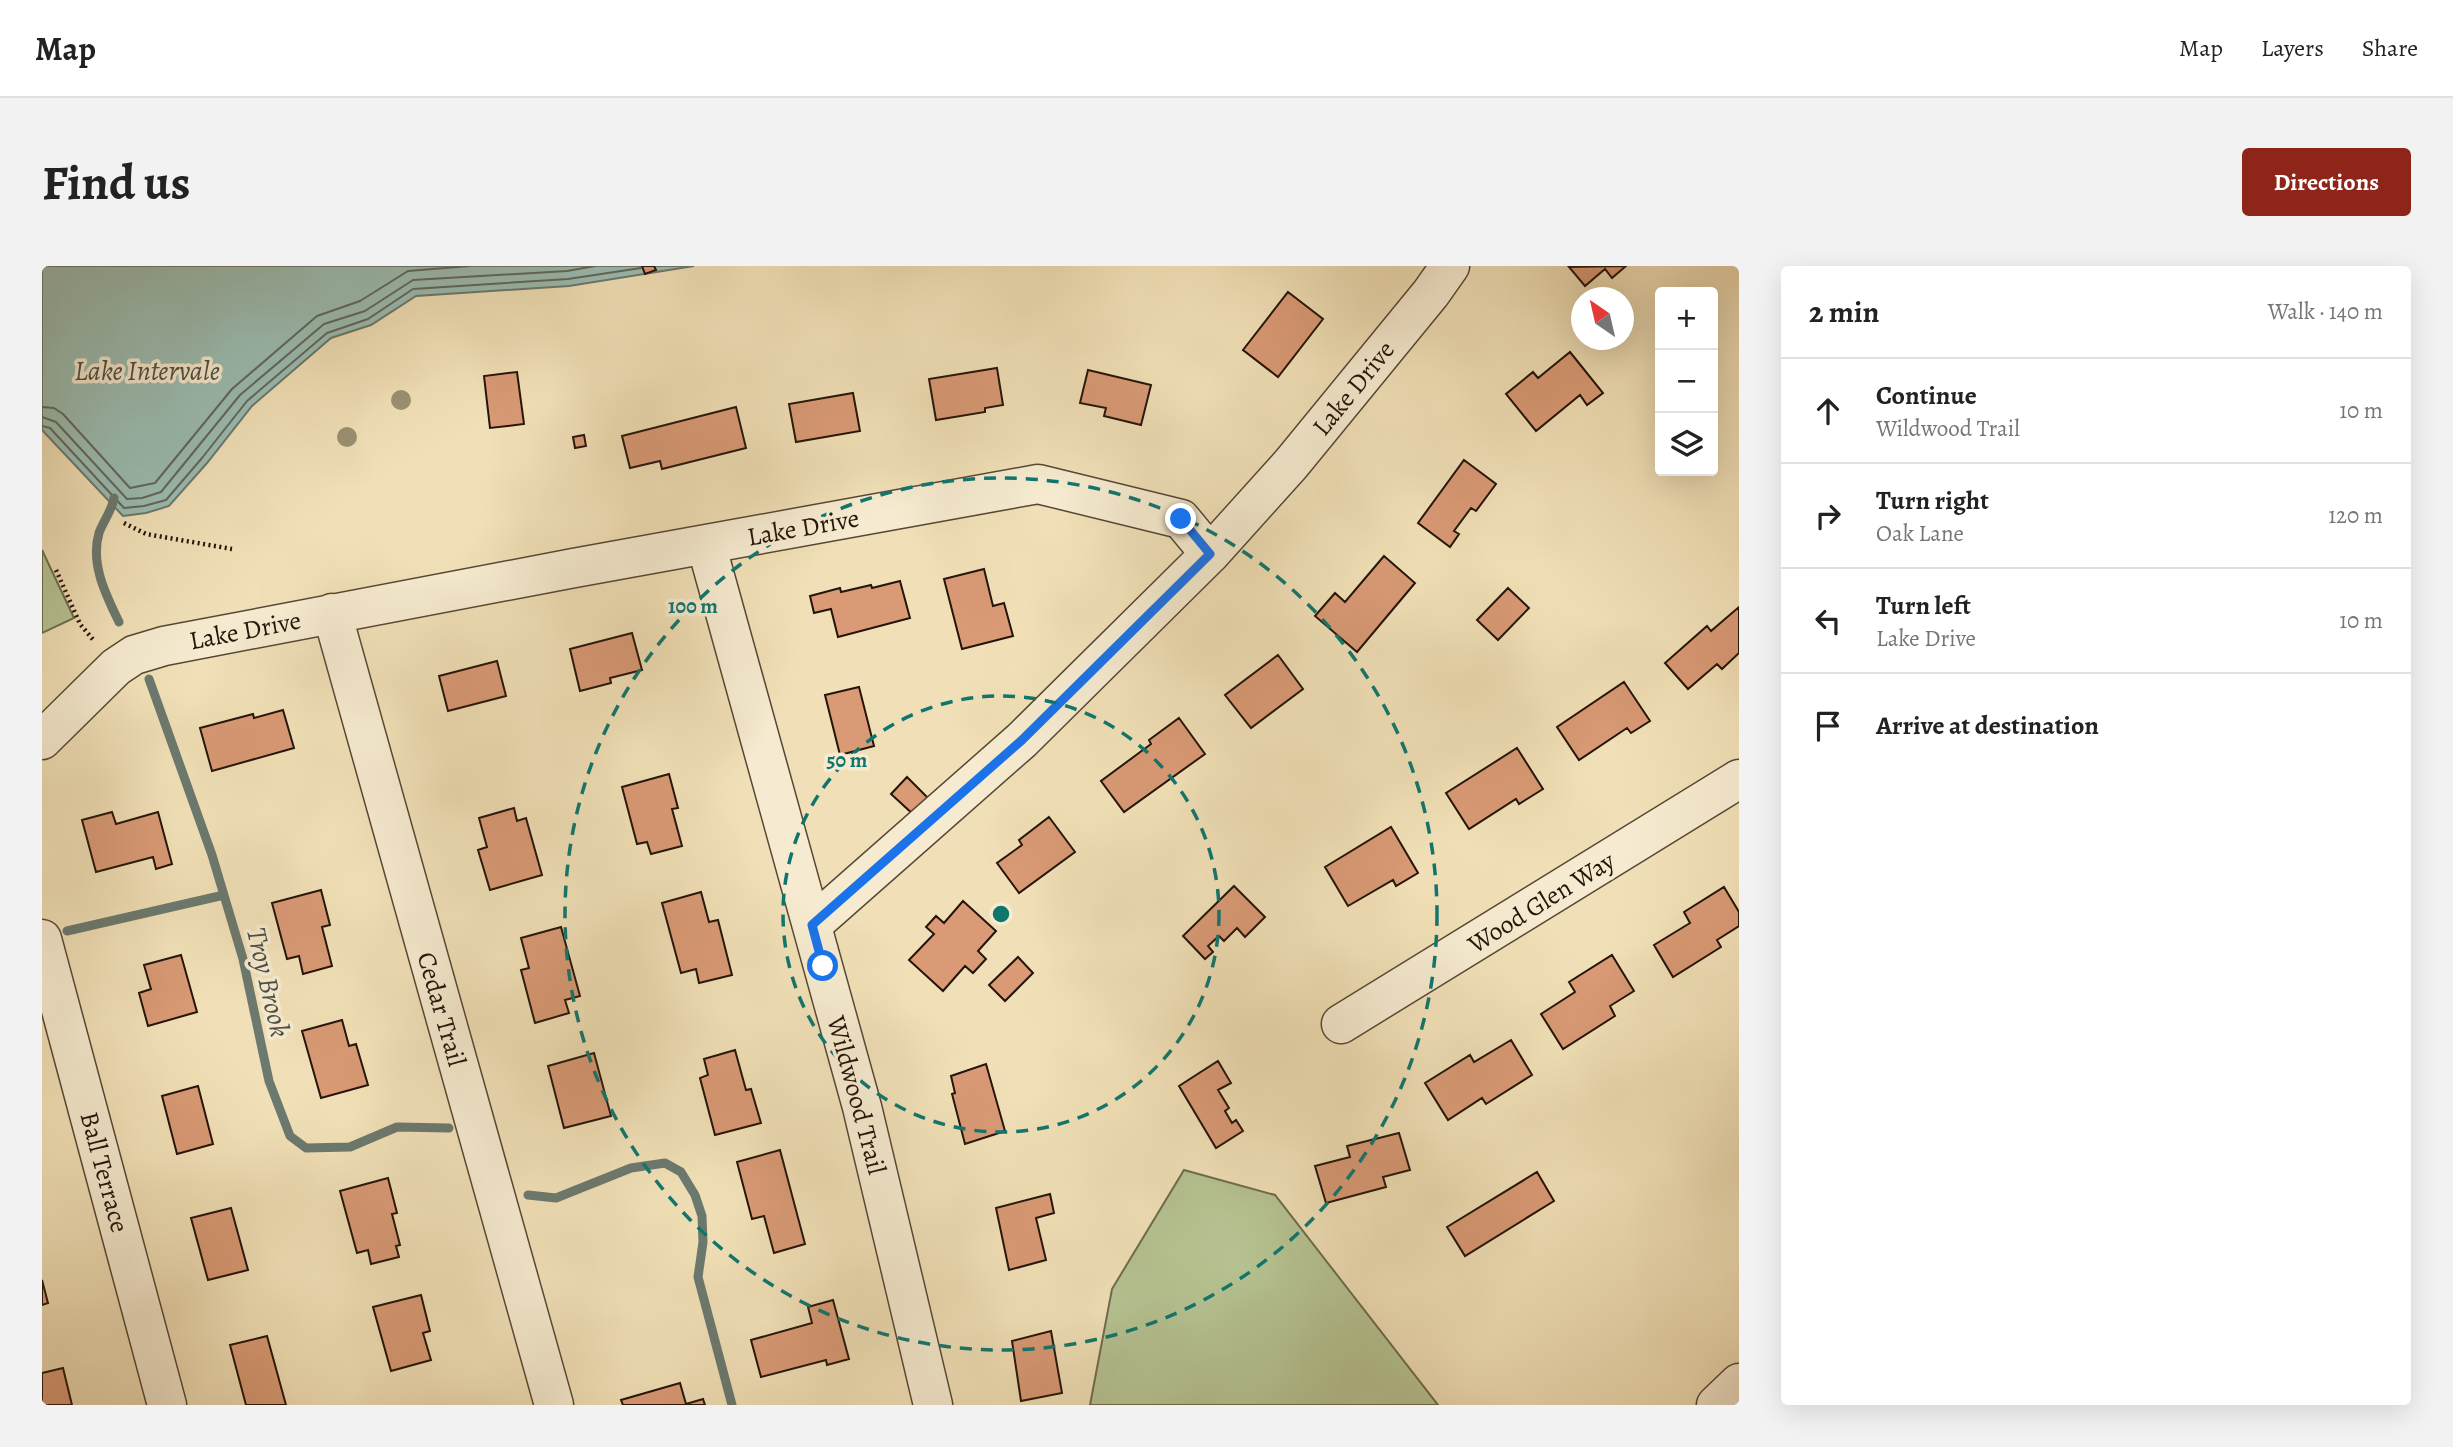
<!DOCTYPE html>
<meta charset="utf-8">
<style>
:root{--surface:#fff;--page:#f2f2f2;--text:#222;--muted:#767676;--line:#e0e0e0;--accent:#8f2418}
body{margin:0;font-family:Alegreya,serif;background:var(--page);color:var(--text)}
.controls{position:absolute;right:21px;top:21px;display:grid;overflow:hidden;border-radius:7px;box-shadow:0 7px 28px #0002}
.controls button{width:63px;height:63px;display:grid;place-items:center;padding:0;border:0;border-bottom:2px solid var(--line);background:var(--surface);color:var(--text);font:35px sans-serif}
.compass{position:absolute;left:1529px;top:21px;width:63px;height:63px;border-radius:50%;background:var(--surface);box-shadow:0 7px 28px #0002;rotate:326deg}
.stop{position:absolute;width:21px;height:21px;margin:-16px;border:5px solid #1a73e8;border-radius:50%;background:#fff}
.stop.end{background:#1a73e8;border-color:#fff;box-shadow:0 2px 7px #0008}
.list{margin:0;padding:0;list-style:none}
h2{display:flex;justify-content:space-between;align-items:center;height:91px;margin:0;padding:0 28px;font-size:30px}
h2 small{font-size:23px;font-weight:400;color:var(--muted)}
.list li{display:grid;grid-template-columns:46px 1fr auto;gap:21px;align-items:center;box-sizing:border-box;height:105px;padding:0 28px;border-top:2px solid var(--line)}
.list b{display:block;font-size:26px;white-space:nowrap}
.list p{margin:0;font-size:23px;white-space:nowrap;color:var(--muted)}
.list em{font-size:23px;font-style:normal;color:var(--muted)}
.icon{flex:none;width:38px;height:38px;fill:none;stroke:currentColor;stroke-width:2;stroke-linecap:round;stroke-linejoin:round}
.map{position:relative;flex:none;width:1697px;height:1139px;overflow:hidden;border-radius:7px}
header{display:flex;align-items:center;gap:42px;box-sizing:border-box;height:98px;padding:0 35px;background:var(--surface);border-bottom:2px solid var(--line)}
header strong{font-size:33px}
nav{display:flex;gap:38px;margin-inline-start:auto;font-size:24px}
.intro{display:flex;align-items:center;justify-content:space-between;box-sizing:border-box;height:168px;padding:0 42px}
h1{margin:0;font-size:49px}
.button{padding:18px 32px;border-radius:7px;background:var(--accent);color:#fff;font-size:24px;font-weight:700}
main{display:flex;gap:42px;padding:0 42px}
aside{flex:1;background:var(--surface);border-radius:7px;box-shadow:0 7px 28px #0002}
.map>svg:first-child{display:block}
.green{fill:#b6c392;stroke:#6d6c4e;stroke-width:2}
.water{fill:#9bbdb2;stroke:#6b796f;stroke-width:2}
.lines{fill:none;stroke-linecap:round;stroke-linejoin:round}
.shore{stroke:#60685e;stroke-width:2}
.stream{stroke:#6b796f;stroke-width:9}
.building{fill:#d99a75;stroke:#24140a;stroke-width:2}
.minor-casing{stroke:#574735;stroke-width:41}
.path{stroke:#24140a;stroke-width:4.5;stroke-dasharray:2 3.5;stroke-linecap:butt}
.minor{stroke:#f6ebd0;stroke-width:38}
.tree{fill:#9c9172}
.route{stroke:#1a73e8;stroke-width:9}
.ring{fill:none;stroke:#0f766e;stroke-width:3.5;stroke-dasharray:12 9}
.labels{text-anchor:middle;stroke-width:7;stroke-linejoin:round;paint-order:stroke}
.street-label{font-size:26px;fill:#24140a;stroke:#f6ebd0}
.water-label{font-size:28px;font-style:italic;fill:#4e4f45;stroke:#f6ebd0}
.centre{fill:#0f766e;stroke:#f6ebd0;stroke-width:3.5}
.ring-label{font-size:21px;text-anchor:middle;font-weight:bold;fill:#0f766e;stroke:#f6ebd0;stroke-width:7;stroke-linejoin:round;paint-order:stroke}
</style>
<header>
<strong>Map</strong>
<nav><a>Map</a><a>Layers</a><a>Share</a></nav>
</header>
<div class="intro"><h1>Find us</h1><a class="button">Directions</a></div>
<main>
<div class="map">
<svg width="1697" height="1139" viewBox="0 0 1697 1139">
<rect width="100%" height="100%" fill="#f1e0b7"/>
<filter id="stains"><feTurbulence type="fractalNoise" baseFrequency=".00286" numOctaves="4"/><feColorMatrix values="0 0 0 0 .2 0 0 0 0 .09 0 0 0 0 .02 0 0 0 .5 -.17"/></filter>
<radialGradient id="worn" r=".72"><stop offset=".6" stop-color="#630" stop-opacity="0"/><stop offset="1" stop-color="#630" stop-opacity=".3"/></radialGradient>
<path class="green" d="M0,284L32,352L0,367Z
M1142,904L1233,929L1396,1139H1048L1070,1023Z"/>
<path class="water" d="M0,0H652L527,20L374,30L329,59L289,72L210,140L165,197L127,240L104,247L81,250L0,164Z"/>
<g class="lines">
<path class="shore" d="M0,141L12,142L21,148L88,222L113,217L190,123L275,50L318,35L366,5L428,0
M0,151L14,156L85,233L100,232L119,226L198,129L282,58L323,45L371,14L525,5L553,0
M0,160L8,162L82,242L102,240L124,234L160,192L205,135L285,67L326,53L371,23L526,13L599,2"/>
<path class="stream" d="M72,232C70,245 61,255 57,267C48,298 64,329 77,356
M107,413L170,589L201,693L227,815L248,870L264,882L308,881L355,861L407,862
M25,665L182,629
M486,929L514,932L589,902L623,897L639,906L653,929L660,950L661,976L656,1011L690,1139"/>
</g>
<path class="building" d="M600,0H612L614,4L603,8Z
M1584,0L1570,12L1563,3L1543,20L1527,1Z
M1246,26L1281,53L1236,111L1201,84Z
M1528,86L1561,127L1545,139L1538,129L1494,165L1464,128L1491,106L1496,112Z
M955,102L961,139L943,142V146L894,154L887,113Z
M1046,104L1109,119L1099,159L1062,150L1064,142L1038,137Z
M475,106L482,158L448,162L442,110Z
M811,127L818,165L754,176L747,138Z
M694,141L704,182L620,203L618,195L588,202L580,170Z
M542,169L544,180L533,182L531,171Z
M1422,194L1454,218L1434,245L1429,242L1412,265L1417,268L1408,281L1376,257Z
M1342,290L1373,317L1315,386L1273,350L1293,327L1303,336Z
M942,303L951,340L962,337L971,370L920,383L902,313Z
M858,315L868,352L796,371L789,343L772,347L768,330L798,322L799,326L829,319L830,322Z
M1466,322L1487,342L1456,374L1435,354Z
M1697,341V387L1680,403L1675,398L1646,423L1623,397L1665,360L1669,365Z
M590,367L600,404L568,412L569,417L538,425L528,383Z
M1236,389L1261,423L1209,462L1183,429Z
M455,395L464,430L406,445L397,410Z
M1582,416L1608,455L1589,467L1585,462L1537,494L1515,461Z
M817,421L832,480L798,489L783,429Z
M241,444L252,482L170,505L158,462L211,448L212,452Z
M1137,452L1163,488L1082,546L1059,515L1109,478L1107,474Z
M1475,482L1501,523L1477,538L1474,533L1427,563L1404,527Z
M627,508L636,542L630,543L640,580L609,588L605,576L595,578L580,521Z
M865,511L888,534L873,550L849,528Z
M472,542L475,555L484,552L500,609L448,624L436,584L445,581L437,552Z
M70,546L74,558L116,546L130,598L114,603L111,591L54,606L40,554Z
M1007,551L1033,586L977,627L955,597L980,579L977,574Z
M1349,561L1376,607L1354,620L1351,614L1306,640L1283,601Z
M1192,620L1223,651L1203,671L1195,662L1182,675L1177,670L1166,680L1171,686L1163,693L1141,670Z
M1682,621L1697,646V660L1675,674L1679,681L1631,711L1612,679L1648,657L1642,646Z
M279,624L288,659L280,661L290,700L261,708L257,690L245,693L230,637Z
M659,626L667,656L676,654L690,709L657,717L654,703L639,707L620,637Z
M921,635L954,665L936,685L944,693L931,707L923,700L901,725L867,694L892,668L884,661L894,650L902,657Z
M519,661L538,730L523,734L527,747L493,757L479,704L487,702L479,672Z
M139,689L155,746L106,760L97,727L109,723L102,699Z
M1570,689L1592,725L1568,740L1573,750L1521,783L1499,748L1533,726L1527,716Z
M976,691L991,707L963,735L947,719Z
M300,754L307,780L314,778L326,819L279,832L260,765Z
M1469,774L1490,809L1444,838L1440,832L1406,854L1383,817L1428,789L1432,796Z
M693,784L704,824L709,823L719,857L673,869L658,812L666,809L662,793Z
M552,787L569,850L522,862L506,800Z
M1176,795L1189,817L1176,824L1187,842L1183,845L1190,857L1194,854L1201,865L1174,882L1137,820Z
M944,798L963,865L923,878L910,828L913,827L909,810Z
M156,820L171,878L135,888L120,830Z
M1357,867L1368,904L1341,911L1344,921L1284,937L1273,900L1308,891L1305,880Z
M738,884L763,978L732,987L722,950L710,953L695,896Z
M1495,906L1512,935L1423,990L1405,961Z
M346,912L355,947L350,948L358,979L354,980L357,991L329,998L326,984L315,987L298,925Z
M1008,928L1012,947L994,952L1004,994L967,1004L954,942Z
M189,942L206,1004L166,1014L149,952Z
M0,1014L6,1037L0,1039Z
M379,1029L388,1065L381,1067L389,1094L349,1105L331,1041Z
M791,1034L807,1093L785,1099L784,1094L719,1111L709,1074L770,1057L766,1041Z
M1009,1065L1020,1127L979,1135L970,1075Z
M225,1070L244,1139H204L188,1079Z
M21,1102L30,1139H0V1107Z
M638,1117L644,1138L661,1133L663,1139H581L579,1134Z"/>
<g class="lines">
<defs>
<path id="minor" d="M664,278L820,841L891,1139
M290,347L512,1139
M0,474L74,401L92,389L122,380L532,302L996,218L1139,253L1168,288
M770,659L980,474L1168,288L1249,198L1389,27L1408,0
M0,673L125,1139
M1299,758L1697,513
M1674,1139L1697,1117"/>
</defs>
<use href="#minor" class="minor-casing"/>
<path class="path" d="M82,257L104,268L190,283
M14,304L38,358L53,376"/>
<use href="#minor" class="minor"/>
</g>
<g class="tree">
<circle cx="359" cy="134" r="10"/>
<circle cx="305" cy="171" r="10"/>
</g>
<g class="lines">
<path class="route" d="M781,700L770,659L980,474L1168,288L1139,253"/>
</g>
<g class="ring">
<circle cx="959" cy="648" r="218"/>
<circle cx="959" cy="648" r="436"/>
</g>
<g class="labels">
<g class="street-label">
<text transform="translate(1311 122) rotate(-51)" y="9">Lake Drive</text>
<text transform="translate(761 261) rotate(-10)" y="9">Lake Drive</text>
<text transform="translate(203 364) rotate(-11)" y="9">Lake Drive</text>
<text transform="translate(1499 636) rotate(-32)" y="9">Wood Glen Way</text>
<text transform="translate(400 743) rotate(74)" y="9">Cedar Trail</text>
<text transform="translate(815 829) rotate(75)" y="9">Wildwood Trail</text>
<text transform="translate(63 906) rotate(75)" y="9">Ball Terrace</text>
</g>
<g class="water-label">
<text x="105" y="114">Lake Intervale</text>
<text transform="translate(227 716) rotate(77)" y="10">Troy Brook</text>
</g>
</g>
<circle cx="959" cy="648" r="10" class="centre"/>
<g class="ring-label">
<text x="651" y="347">100 m</text>
<text x="805" y="501">50 m</text>
</g>
<rect width="100%" height="100%" filter="url(#stains)"/>
<rect width="100%" height="100%" fill="url(#worn)"/>
</svg>
<div class="controls">
<button>+</button>
<button>−</button>
<button><svg class="icon" aria-label="layers" viewBox="0 0 24 24"><path d="M12 4l9 5-9 5-9-5zM3 14l9 5 9-5"/></svg></button>
</div>
<svg class="compass" viewBox="-18 -18 36 36"><path d="M0-13l5 13h-10z" fill="#e53935"/><path d="M0 13l5-13h-10z" fill="#767676"/></svg>
<div class="stop" style="left:781px;top:700px"></div>
<div class="stop end" style="left:1139px;top:253px"></div>
</div>
<aside>
<h2>2 min<small>Walk · 140 m</small></h2>
<ul class="list">
<li><svg class="icon" aria-label="ahead" viewBox="0 0 24 24"><path d="M12 20V5M6 11l6-6 6 6"/></svg><div><b>Continue</b><p>Wildwood Trail</p></div><em>10 m</em></li>
<li><svg class="icon" aria-label="right" viewBox="0 0 24 24"><path d="M7 20v-9h11M14 6l5 5-5 5"/></svg><div><b>Turn right</b><p>Oak Lane</p></div><em>120 m</em></li>
<li><svg class="icon" aria-label="left" viewBox="0 0 24 24"><path d="M17 20v-9H6M10 6l-5 5 5 5"/></svg><div><b>Turn left</b><p>Lake Drive</p></div><em>10 m</em></li>
<li><svg class="icon" aria-label="arrive" viewBox="0 0 24 24"><path d="M6 21V4h12l-3 4 3 4H6"/></svg><div><b>Arrive at destination</b></div></li>
</ul>
</aside>
</main>
